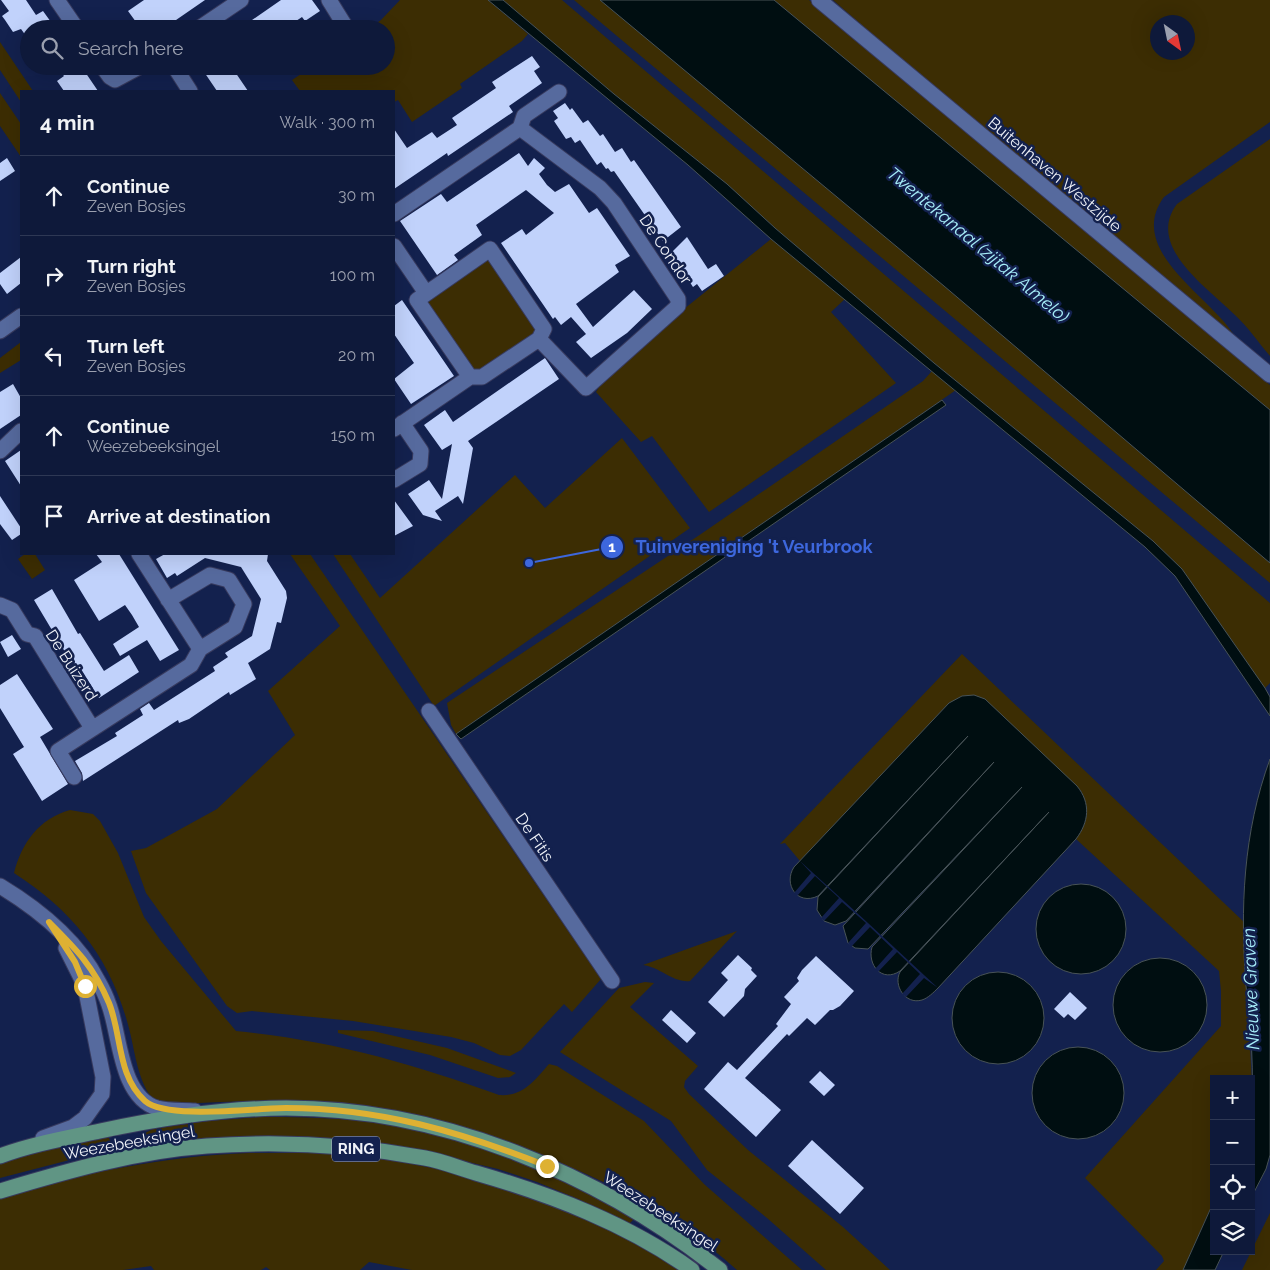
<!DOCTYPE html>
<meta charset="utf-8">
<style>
:root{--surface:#0e193a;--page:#1c2645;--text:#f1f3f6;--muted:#9ba0af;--line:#2e3854}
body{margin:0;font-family:Raleway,sans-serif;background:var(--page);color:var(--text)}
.controls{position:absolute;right:15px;bottom:15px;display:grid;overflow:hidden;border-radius:0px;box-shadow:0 5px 20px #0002}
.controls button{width:45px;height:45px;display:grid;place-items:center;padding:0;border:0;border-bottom:1px solid var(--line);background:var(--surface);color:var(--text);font:25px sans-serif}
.compass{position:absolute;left:1150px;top:15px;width:45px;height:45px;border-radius:50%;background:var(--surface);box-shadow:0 5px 20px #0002;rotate:147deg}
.stop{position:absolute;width:15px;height:15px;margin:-11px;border:4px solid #deb133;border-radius:50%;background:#fff}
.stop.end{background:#deb133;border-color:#fff;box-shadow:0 1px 5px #0008}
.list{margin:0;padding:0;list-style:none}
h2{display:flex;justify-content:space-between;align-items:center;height:65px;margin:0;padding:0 20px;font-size:21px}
h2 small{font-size:16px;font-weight:400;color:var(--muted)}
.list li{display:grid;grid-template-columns:32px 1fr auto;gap:15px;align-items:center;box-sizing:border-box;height:80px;padding:0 20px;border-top:1px solid var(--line)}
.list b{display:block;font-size:19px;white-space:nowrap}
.list p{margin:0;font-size:16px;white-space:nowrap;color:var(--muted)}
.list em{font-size:16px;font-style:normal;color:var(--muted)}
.icon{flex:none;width:28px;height:28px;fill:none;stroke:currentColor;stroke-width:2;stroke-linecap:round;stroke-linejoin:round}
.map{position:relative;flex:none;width:1270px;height:1270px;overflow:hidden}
.search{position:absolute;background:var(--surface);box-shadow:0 5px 20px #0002;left:20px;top:20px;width:375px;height:55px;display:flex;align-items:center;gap:12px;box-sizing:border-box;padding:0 18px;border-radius:28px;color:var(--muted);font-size:19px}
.panel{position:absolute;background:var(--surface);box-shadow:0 5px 20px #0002;left:20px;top:90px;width:375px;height:465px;border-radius:0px}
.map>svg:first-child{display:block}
.green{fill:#3c2d03;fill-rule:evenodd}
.water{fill:#000e11;stroke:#485357}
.pier{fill:#13214e}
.building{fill:#c1d2fb}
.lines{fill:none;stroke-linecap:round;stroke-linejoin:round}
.minor-casing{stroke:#373a5e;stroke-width:17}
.major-casing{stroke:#373a5e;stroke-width:17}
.minor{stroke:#566a9e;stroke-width:15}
.major{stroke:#609584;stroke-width:15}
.route{stroke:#deb133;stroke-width:6}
.labels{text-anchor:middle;stroke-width:5;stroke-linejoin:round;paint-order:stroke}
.shield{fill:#13214e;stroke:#aeb4c6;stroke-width:1}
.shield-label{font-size:15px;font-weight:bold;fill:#f0f3f9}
.street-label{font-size:16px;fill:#f0f3f9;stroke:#13214e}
.water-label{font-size:18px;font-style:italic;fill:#a6edf8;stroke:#13214e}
.leader{fill:none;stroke:#3d67dd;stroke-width:2}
.callout-dot{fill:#3d67dd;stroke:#13214e;stroke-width:2}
.mark-label{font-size:15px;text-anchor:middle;font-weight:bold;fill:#fff}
.callout-label{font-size:18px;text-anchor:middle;font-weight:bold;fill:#3d67dd;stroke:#13214e;stroke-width:5;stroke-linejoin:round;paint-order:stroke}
</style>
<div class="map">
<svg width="1270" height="1270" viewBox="0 0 1270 1270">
<rect width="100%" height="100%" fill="#13214e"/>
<path class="green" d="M400,0H488L528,34L522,41L460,84L462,88L412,122L398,100L394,102V91H300L292,80L313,66H386V29H368L381,20Z
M503,0H562L1270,603V683L1265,688L1182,569L1153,541L934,363L775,228L727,184L614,94Z
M574,0H600L944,286L1270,563V583Z
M774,0H809L1270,385V410Z
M833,0H1270V122L1164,197C1125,250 1210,296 1234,335L894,53ZM1158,22H1188V52H1158Z
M0,42L33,91H21V102L0,70Z
M0,93L21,124V157L0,126Z
M1270,139V356C1258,342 1248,327 1235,315C1208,288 1145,246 1177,204Z
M771,239L845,299L831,312L896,383L709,512L652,436L641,442L596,392L601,384L684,309Z
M489,255L539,330L478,373L471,372L422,301Z
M21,342V360L0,373V358Z
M932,371L956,390L456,734L451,725L447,703L701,534L923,381Z
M622,438L690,528L434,706L333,554H350L380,598L515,475L545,508Z
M25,554H35L45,570L32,579L18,559Z
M290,554H310L601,979L572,1012L564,1004L521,1050L510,1056L500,1055L474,1043L451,1037L353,1021L252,1011L237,1013L227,1006L146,893L131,851L146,848L217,809L295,735L268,691L340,626Z
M962,654L1244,922L1252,1085L1251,1093V1079H1214V1201L1183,1270H1156L1164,1261L1162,1256L1085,1178L1221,1026V991L1219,971L1076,839C1088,823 1090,808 1081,791L968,695L949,703L800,861L785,843L780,844Z
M70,810L93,814L100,821L118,853L144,917L161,941L236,1031C330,1040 411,1063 499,1095C523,1097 535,1080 549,1064L557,1066L644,1121L704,1184L802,1270H737C668,1208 584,1169 497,1139C449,1122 401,1109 350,1104C291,1098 232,1102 173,1104C166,1102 153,1101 149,1094C136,1074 134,1044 127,1021C108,954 71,910 14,873C22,842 39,819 70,810Z
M737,931L690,981C673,983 660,967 643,965Z
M645,982L654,983L630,1007L698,1066L685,1081L684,1087L689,1094L748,1150L843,1227L890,1270H826L767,1218L707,1170L671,1121L560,1052L619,988Z
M338,1030L373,1031L447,1048L516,1073L510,1077L498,1078L430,1055L338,1033Z
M259,1117C321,1117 389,1119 448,1137C512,1156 571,1184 631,1213L633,1220L629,1224L578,1199L537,1182L498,1169L418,1150L162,1144L149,1143L144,1137L145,1133L153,1129L208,1121Z
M107,1135L114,1147L112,1149L0,1178V1162L30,1153Z
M250,1153H322L374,1157L460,1173L501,1185L615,1230L684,1270H412L369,1262L360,1270H270L266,1267L261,1270H154L151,1266L123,1270H0V1197C82,1173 165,1156 250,1153Z
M1270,1213V1270H1242Z"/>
<path class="water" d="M488,0H503L614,94L727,184L775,228L934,363L1153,541L1182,569L1265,688L1270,697V716L1175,576L1145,547L771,239L688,165Z
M600,0H774L1270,410V563L944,286Z
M942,400L946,405L461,739L456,734Z
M974,695L985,699L1077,786C1091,803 1089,822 1076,839L938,988C933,993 928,998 922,1000C905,1005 893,985 900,972L1049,812L900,971C882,983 867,965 872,947L1022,787L868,949L855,948L848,943L843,926L994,762L846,921L835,925L824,921L817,910L818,897L968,736L818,896C797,906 783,884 794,867L949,703L962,696Z
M1270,759V1155L1266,1169L1251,1198C1251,1140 1255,1081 1250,1024C1249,1011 1247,999 1246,986C1240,908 1243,833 1270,759Z
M1036 929a45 45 0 1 1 90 0a45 45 0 1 1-90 0Z
M1113 1005a47 47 0 1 1 94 0a47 47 0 1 1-94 0Z
M952 1018a46 46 0 1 1 92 0a46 46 0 1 1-92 0Z
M1032 1093a46 46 0 1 1 92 0a46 46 0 1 1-92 0Z
M1214,1201V1251H1224L1215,1270H1183Z"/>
<path class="pier" d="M800,861L868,923L938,988L924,978L906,997L902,994L920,974L897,952L878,972L875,969L893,949L870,927L851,947L848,943L866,923L842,902L824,921L821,918L839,898L815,876L797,896L794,893L811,873Z"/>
<path class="building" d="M1,0H26L36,15L43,11L56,29H29V40L21,29L13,32L5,20L2,16L9,11Z
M144,0H205L163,29H125L136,22L128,11Z
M281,0H312L320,11L305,21L302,17L284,29H239Z
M532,56L540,67L534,71L542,83L509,106L513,112L448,156L447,153L394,189V129L407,148L432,132L437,138L457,125L452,118L496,88L492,82Z
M56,66H81L98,91H64L57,81L64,76Z
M200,66H231L248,91H217Z
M565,103L570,110L572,108L583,123L588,120L600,136L603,134L615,152L622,148L631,162L634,160L681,227L663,241L614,171L611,172L608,168L606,169L601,162L597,165L580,140L575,143L571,137L566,139L554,121L558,118L553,111Z
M519,153L528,166L534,158L545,168L539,174L547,185L555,192L569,184L589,213L597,208L630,256L615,265L619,272L576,304L593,327L634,290L652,309L627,333L591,358L576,342L586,334L571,317L561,325L555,317L553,319L501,243L522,229L526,235L554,213L526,190L476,225L482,235L454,255L458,260L437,275L400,221L441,194L447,202Z
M7,158L15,171L0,181V163Z
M687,237L708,269L716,264L724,276L702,291L697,284L693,287L671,253Z
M21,257V283L7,294L0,284V273Z
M402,300L454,376L411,404L394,379L414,363L394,334V306Z
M545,358L559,379L468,441L473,448L463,504L458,496L435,511L442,521L423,515L408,494L429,480L442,499L452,444L442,450L424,425L445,410L453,422Z
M13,384L21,398V415L0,429V392Z
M21,450V486L5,461Z
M0,496L21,528V534L12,540L0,524Z
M394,500L413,526L394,536Z
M96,554H119L179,650L160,661L147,640L120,656L113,644L139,627L132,615L125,605L99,621L74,580L102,562Z
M165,554H268L267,561L286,591L287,598L281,623L277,622L270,649L248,663L256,679L230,695L229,692L189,719L179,723L178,720L83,781L82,773L75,761L117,736L115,733L143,715L140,709L149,703L154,710L215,671L213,667L228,657L225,653L252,636L261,599L241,567L205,558L177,576L175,573L167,578L156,559Z
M52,589L78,634L80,633L104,671L129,655L139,672L99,698L81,669L77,672L34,600Z
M12,635L21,649L8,657L0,642Z
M17,674L53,729L40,737L68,784L42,801L13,754L24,747L0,708V685Z
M738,955L752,968L751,970L757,976L745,989L744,996L724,1017L708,1002L728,980L721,973Z
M816,956L854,991L840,1006L833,1010H830L815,1025L807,1018L789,1036L787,1034L745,1078L781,1110L756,1137L704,1089L728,1062L737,1070L778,1026L776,1024L791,1004L784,997L799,981L797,978L802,970Z
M1070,992L1087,1008L1075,1020L1068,1014L1064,1018L1054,1009Z
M671,1010L696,1033L687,1043L662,1020Z
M820,1071L835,1085L824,1096L809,1082Z
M812,1140L864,1188L840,1214L788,1166Z"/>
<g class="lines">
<defs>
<path id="minor" d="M57,0L77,29
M329,0L347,29
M819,0L1270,375
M198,29L241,0
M102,66L110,77L115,80L141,66
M174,66L190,91
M394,214L520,128L524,116L559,92
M394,246L426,293
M0,331L21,316
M470,377L417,300L490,249L544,329L539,339
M394,429L470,377H482L539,339L586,388L678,306V299L614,203L600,188L520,128
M0,451L21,431
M394,480L420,464L421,451L402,423
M139,554L200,649
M0,605L12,610L27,634L35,636L92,728
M429,711L612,981
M74,777L58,751L191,665L200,649L235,627L244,604L229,580L210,575L168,600
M0,886C38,909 77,940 98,981C102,988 106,996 109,1005C120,1034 120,1097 157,1108C168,1111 183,1110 195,1111
M43,1138L73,1127L85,1118L102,1094L103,1077L85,986L66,948"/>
<path id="major" d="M0,1156C32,1144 67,1138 100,1131C161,1118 224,1108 286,1108C443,1108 599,1174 720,1270
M0,1191C67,1171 136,1151 207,1146C279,1141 354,1145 425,1158C442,1161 459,1168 476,1173C552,1195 628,1224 692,1270"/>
</defs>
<use href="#minor" class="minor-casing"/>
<use href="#major" class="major-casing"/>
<use href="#minor" class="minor"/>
<use href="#major" class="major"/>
</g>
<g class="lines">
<path class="route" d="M85,986L75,962L49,922C76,949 94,967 109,1003C122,1035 117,1076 145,1101C167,1120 256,1108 286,1108C380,1108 461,1132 547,1166"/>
</g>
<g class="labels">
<rect class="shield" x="332" y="1136.5" width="48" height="25" rx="4"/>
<g class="shield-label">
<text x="356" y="1154">RING</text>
</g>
<g class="street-label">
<text transform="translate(1055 174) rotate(40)" y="6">Buitenhaven Westzijde</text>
<text transform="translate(666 249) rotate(56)" y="6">De Condor</text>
<text transform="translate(72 665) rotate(57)" y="6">De Buizerd</text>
<text transform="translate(535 837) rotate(56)" y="6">De Fitis</text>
<text transform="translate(129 1142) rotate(-10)" y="6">Weezebeeksingel</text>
<text transform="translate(661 1211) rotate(33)" y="6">Weezebeeksingel</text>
</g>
<g class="water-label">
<text transform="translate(978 245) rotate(40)" y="6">Twentekanaal (zijtak Almelo)</text>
<text transform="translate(1251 989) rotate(-92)" y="6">Nieuwe Graven</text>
</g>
</g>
<path class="leader" d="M529 563L612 547"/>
<g class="callout-dot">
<circle cx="529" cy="563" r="5"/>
<circle cx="612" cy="547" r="12"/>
</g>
<g class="mark-label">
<text x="612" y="552">1</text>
</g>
<g class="callout-label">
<text x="754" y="553">Tuinvereniging 't Veurbrook</text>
</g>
</svg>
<div class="controls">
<button>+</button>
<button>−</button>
<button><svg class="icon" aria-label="locate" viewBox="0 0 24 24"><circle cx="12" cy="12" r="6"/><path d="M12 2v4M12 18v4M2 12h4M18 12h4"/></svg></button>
<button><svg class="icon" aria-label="layers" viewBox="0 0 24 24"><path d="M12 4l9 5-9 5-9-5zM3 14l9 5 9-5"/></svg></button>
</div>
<svg class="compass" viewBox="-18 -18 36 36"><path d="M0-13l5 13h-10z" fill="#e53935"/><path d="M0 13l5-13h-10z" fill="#9ba0af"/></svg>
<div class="stop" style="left:85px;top:986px"></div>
<div class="stop end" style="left:547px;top:1166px"></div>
<div class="search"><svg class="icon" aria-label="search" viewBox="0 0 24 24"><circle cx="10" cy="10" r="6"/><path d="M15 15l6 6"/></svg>Search here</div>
<section class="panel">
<h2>4 min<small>Walk · 300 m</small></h2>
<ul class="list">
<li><svg class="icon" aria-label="ahead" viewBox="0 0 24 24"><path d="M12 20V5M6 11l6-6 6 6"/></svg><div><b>Continue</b><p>Zeven Bosjes</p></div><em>30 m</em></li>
<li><svg class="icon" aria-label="right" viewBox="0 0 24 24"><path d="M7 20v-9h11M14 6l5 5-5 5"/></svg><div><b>Turn right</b><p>Zeven Bosjes</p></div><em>100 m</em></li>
<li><svg class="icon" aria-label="left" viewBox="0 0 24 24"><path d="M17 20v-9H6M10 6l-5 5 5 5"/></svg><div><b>Turn left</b><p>Zeven Bosjes</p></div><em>20 m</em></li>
<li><svg class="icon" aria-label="ahead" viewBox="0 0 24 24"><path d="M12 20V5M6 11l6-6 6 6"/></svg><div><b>Continue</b><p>Weezebeeksingel</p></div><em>150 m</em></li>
<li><svg class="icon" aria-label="arrive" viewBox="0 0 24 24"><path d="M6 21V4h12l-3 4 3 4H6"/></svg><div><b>Arrive at destination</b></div></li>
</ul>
</section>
</div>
